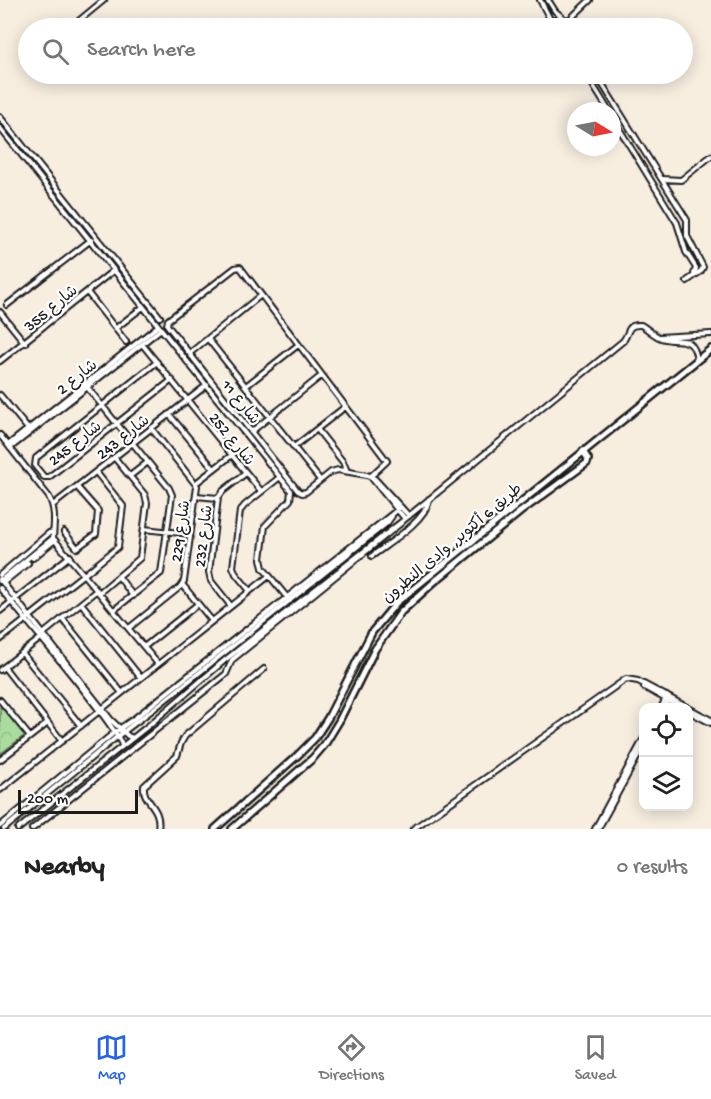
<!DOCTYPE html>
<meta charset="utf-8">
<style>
:root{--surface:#fff;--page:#f6f6f6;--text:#222;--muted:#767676;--line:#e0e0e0;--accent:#2563eb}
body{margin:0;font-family:"Gochi Hand","Playpen Sans Arabic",sans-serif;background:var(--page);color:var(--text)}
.controls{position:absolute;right:18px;bottom:18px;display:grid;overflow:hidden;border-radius:12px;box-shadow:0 3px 15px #0003}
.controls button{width:54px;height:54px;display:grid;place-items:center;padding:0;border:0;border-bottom:2px solid var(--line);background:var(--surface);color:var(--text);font:30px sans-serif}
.compass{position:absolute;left:567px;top:102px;width:54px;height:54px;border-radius:50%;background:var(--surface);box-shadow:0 3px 15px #0003;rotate:100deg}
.scale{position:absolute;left:18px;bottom:15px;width:120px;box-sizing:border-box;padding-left:6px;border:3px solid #1c1c1c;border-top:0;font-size:16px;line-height:21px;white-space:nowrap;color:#1c1c1c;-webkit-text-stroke:4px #fff;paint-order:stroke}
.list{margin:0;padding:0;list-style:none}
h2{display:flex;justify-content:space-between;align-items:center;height:78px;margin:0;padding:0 24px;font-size:26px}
h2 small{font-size:20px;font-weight:400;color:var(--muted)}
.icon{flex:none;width:33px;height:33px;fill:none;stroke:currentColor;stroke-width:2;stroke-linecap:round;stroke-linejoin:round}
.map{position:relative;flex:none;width:711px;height:829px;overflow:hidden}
.search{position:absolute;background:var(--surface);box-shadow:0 3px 15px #0003;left:18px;right:18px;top:18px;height:66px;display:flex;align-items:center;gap:15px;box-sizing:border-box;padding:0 21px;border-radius:33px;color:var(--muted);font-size:22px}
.sheet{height:186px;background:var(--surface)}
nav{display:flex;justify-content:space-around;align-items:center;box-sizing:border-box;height:84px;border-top:2px solid var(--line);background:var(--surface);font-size:16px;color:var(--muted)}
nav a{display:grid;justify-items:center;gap:3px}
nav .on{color:var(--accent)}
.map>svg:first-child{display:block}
.park{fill:url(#park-crowns);stroke:#637c5d;stroke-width:1.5}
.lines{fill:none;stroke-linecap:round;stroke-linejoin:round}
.street-casing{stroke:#1c1c1c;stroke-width:8}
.secondary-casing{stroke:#1c1c1c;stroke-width:10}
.street{stroke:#fff;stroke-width:4}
.secondary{stroke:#fff;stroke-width:5}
.labels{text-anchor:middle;stroke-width:4.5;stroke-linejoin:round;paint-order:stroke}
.street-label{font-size:16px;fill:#1c1c1c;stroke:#fff}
</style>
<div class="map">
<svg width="711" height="829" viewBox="0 0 711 829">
<defs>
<pattern id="park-crowns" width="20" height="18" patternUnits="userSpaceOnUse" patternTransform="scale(1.5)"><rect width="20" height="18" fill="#aadc9e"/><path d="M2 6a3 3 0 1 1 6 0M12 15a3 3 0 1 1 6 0" fill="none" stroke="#92bc88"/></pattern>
</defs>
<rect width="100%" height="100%" fill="#f7eee0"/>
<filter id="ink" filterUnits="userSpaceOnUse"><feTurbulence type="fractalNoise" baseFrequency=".0167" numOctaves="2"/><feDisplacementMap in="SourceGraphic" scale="12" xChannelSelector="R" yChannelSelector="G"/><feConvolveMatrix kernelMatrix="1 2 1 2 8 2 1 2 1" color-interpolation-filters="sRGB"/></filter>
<g filter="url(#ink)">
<path class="park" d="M0,706L25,735L0,754Z"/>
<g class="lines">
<defs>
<path id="street" d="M540,0L552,23
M548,0L555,11L562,17
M569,20L590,0
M70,28L104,0
M550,28L555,20L562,18L571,21L575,28
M586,74L609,111
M596,74L687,220V236L703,267L701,271L687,281
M0,117L160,317
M612,117L677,223L686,252L696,268L694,274
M0,128L291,491L290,500L265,526L261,559L263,568L290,601
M663,179L681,180L711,156
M87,292L126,342
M7,305L91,240
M0,312L25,343
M116,328L143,307
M659,337L711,334
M208,339L320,480
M142,344L261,491
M190,353L261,295
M0,361L114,270
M157,362L36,458L35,466L44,477H49L172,380
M246,386L298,345
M87,387L169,488L172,495L161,573L114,610
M0,395L28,429
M169,414L214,469
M317,429L343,462L347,471
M251,432L321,376
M0,435L49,497C56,510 54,523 53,538
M8,445L158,326
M294,447L345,407
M10,448L161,329
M130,476L148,462
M371,476L387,461L240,267L235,268L168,320L167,325L298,491L302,493L306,492L331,472L338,470L367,475L375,479L409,516
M371,477L405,519
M196,483L232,455
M196,496L218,498
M53,505L207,385
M144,529L190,534
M64,532L77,548L96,534L98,511L77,487
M53,538L158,664
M372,556C389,543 427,520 429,499
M33,558L55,540
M85,574L118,547L123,506L96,472
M0,575L49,533L53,532
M119,577L133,596
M0,579L111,720L128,736L133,738
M0,581L53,538
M3,583L28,563
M182,584L212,621
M0,588C18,611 120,729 122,746
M250,591L236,574L233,567L240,511L245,505L280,477
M100,592L140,558L147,503L145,495L114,457
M81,603L141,678
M231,606L211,581L209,572L218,498L223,491L246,473
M0,611L70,556
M62,618L122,693
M129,628L180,587L184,581L197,486L151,428
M43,634L97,590
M0,640L84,574
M144,647L198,604
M22,653L81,726
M4,667L62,741
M0,670L41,638
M644,687L682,708
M0,700L30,737
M661,708L667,696
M664,708L670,698
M688,711L711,723
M0,760L48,723
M0,790L269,576
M0,826L115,732L135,718L401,507
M4,829L118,736L160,704L387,523L392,516
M18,829L148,726L225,660L405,519L623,341C630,333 626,324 641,325C648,329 653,335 661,338C679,344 693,333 697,360
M32,829L226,674L232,660L401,523
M158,829C162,806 142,802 144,786L177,756L181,743L185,736L264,669
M413,829L626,679L638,681L711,720
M595,829L644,738
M598,829L644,745"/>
<path id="secondary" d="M215,829L298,755L315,738L328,718L372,632L397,602L711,349
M232,829L313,758L325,744L339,721L375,649L401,612L435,581L520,512L587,463L588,459L583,451"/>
</defs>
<use href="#street" class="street-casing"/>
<use href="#secondary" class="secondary-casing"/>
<use href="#street" class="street"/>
<use href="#secondary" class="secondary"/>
</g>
</g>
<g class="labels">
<g class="street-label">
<text transform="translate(50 307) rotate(-39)" y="6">شارع 355</text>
<text transform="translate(76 376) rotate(-38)" y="6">شارع 2</text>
<text transform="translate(242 401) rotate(52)" y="6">شارع 11</text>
<text transform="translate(122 436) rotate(-38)" y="6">شارع 243</text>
<text transform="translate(233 438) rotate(51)" y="6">شارع 252</text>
<text transform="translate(74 442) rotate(-38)" y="6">شارع 245</text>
<text transform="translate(179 531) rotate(-82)" y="6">شارع 229</text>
<text transform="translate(202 536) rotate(-83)" y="6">شارع 232</text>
<text transform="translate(451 542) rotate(-40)" y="6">طريق 6 أكتوبر, وادى النطرون</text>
</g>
</g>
</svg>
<div class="controls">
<button><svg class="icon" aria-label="locate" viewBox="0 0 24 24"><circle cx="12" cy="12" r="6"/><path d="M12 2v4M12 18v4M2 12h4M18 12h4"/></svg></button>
<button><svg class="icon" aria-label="layers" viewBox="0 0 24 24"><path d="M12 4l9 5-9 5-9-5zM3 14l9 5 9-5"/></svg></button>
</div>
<svg class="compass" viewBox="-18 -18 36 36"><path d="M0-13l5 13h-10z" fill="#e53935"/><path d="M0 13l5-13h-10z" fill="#767676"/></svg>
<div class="scale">200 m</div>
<div class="search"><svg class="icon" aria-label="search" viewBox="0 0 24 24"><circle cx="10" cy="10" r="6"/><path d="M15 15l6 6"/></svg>Search here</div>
</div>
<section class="sheet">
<h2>Nearby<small>0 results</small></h2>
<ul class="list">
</ul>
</section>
<nav>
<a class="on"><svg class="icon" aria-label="map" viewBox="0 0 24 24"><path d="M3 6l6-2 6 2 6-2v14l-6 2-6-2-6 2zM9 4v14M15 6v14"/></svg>Map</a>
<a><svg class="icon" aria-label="directions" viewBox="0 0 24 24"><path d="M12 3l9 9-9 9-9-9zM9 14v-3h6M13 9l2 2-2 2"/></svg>Directions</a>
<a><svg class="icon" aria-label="saved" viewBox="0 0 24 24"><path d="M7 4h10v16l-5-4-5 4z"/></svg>Saved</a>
</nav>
